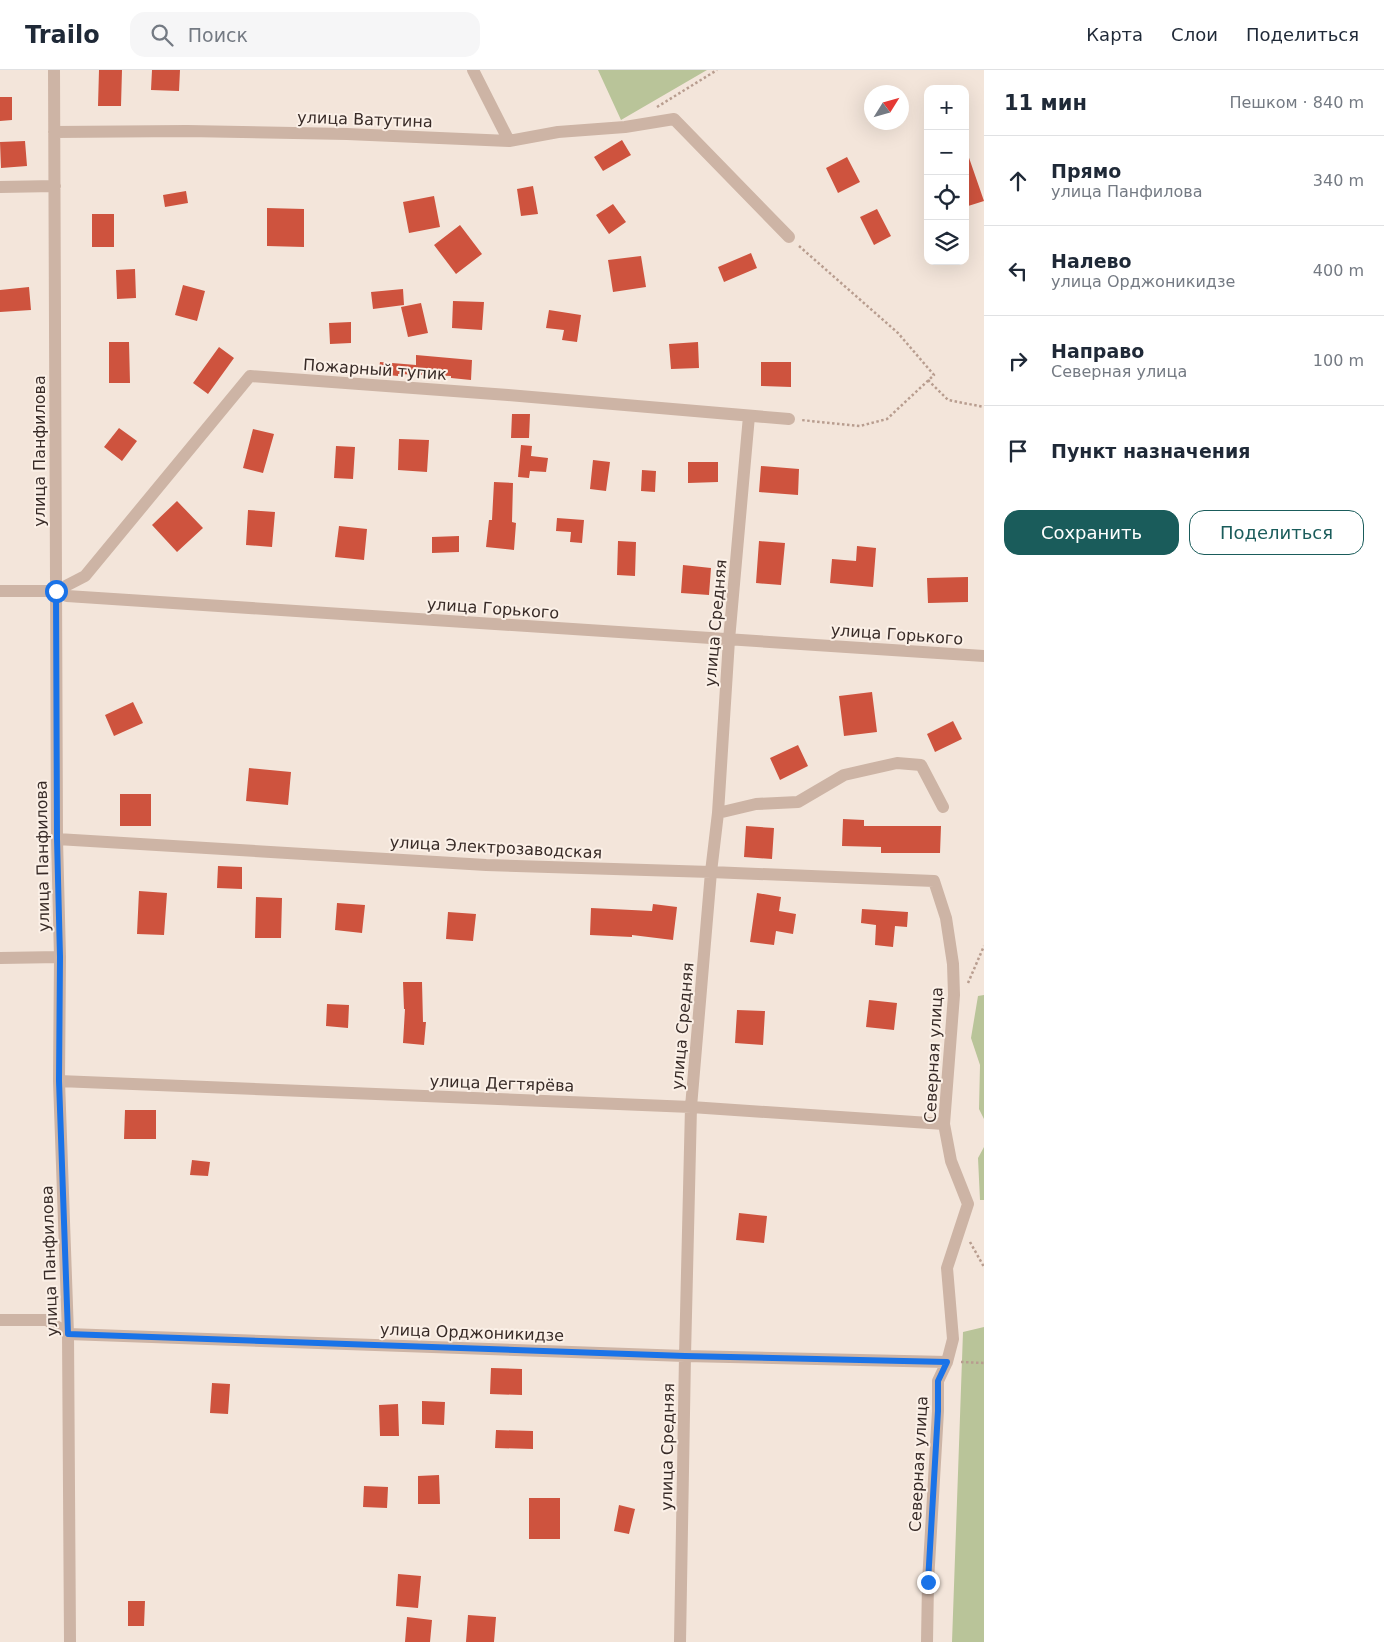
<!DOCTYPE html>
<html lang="ru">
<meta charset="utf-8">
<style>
:root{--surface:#fff;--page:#f6f6f7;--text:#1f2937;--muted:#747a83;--line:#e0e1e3;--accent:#1a5c5b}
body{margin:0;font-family:"DejaVu Sans",sans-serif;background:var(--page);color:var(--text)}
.controls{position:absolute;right:15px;top:15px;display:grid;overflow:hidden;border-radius:10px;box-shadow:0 5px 20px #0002}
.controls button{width:45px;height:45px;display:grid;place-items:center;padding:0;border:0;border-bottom:1px solid var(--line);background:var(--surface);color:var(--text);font:25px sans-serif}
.compass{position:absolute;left:864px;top:15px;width:45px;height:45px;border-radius:50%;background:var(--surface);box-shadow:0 5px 20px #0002;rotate:53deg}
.stop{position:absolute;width:15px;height:15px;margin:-11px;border:4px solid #1a73e8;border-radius:50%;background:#fff}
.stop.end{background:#1a73e8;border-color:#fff;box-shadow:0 1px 5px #0008}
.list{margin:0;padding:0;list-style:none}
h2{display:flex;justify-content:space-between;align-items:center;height:65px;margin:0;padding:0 20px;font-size:21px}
h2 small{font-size:16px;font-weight:400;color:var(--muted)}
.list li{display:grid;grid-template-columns:32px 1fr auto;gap:15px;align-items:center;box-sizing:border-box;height:90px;padding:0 20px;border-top:1px solid var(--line)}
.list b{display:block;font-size:19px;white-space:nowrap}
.list p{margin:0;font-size:16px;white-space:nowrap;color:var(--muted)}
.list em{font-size:16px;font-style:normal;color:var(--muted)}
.actions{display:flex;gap:10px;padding:15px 20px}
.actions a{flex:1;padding:11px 0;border:1px solid var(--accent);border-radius:15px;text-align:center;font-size:18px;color:var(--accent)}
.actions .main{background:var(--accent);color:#fff}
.icon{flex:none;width:28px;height:28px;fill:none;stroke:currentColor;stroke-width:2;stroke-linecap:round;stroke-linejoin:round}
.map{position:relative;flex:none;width:984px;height:1572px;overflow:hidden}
header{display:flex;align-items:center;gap:30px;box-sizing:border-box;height:70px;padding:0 25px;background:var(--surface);border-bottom:1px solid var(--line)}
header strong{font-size:24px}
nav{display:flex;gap:28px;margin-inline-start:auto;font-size:18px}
.search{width:350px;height:45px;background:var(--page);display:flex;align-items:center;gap:12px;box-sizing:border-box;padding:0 18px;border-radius:15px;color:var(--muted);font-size:19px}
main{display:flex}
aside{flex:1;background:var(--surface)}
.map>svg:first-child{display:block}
.green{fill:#b9c499}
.building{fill:#ce533e}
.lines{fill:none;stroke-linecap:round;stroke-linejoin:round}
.path{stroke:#b89d8f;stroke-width:2.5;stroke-dasharray:2.5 2.5;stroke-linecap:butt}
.minor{stroke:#cdb4a5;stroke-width:12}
.route{stroke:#1a73e8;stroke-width:6}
.labels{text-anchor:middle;stroke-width:4;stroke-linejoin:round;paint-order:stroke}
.street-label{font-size:16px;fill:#382b27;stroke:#fbf0e7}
</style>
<header>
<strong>Trailo</strong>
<div class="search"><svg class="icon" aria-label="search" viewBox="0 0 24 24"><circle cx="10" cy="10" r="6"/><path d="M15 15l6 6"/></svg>Поиск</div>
<nav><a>Карта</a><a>Слои</a><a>Поделиться</a></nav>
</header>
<main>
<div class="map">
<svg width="984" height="1572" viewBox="0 0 984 1572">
<rect width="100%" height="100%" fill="#f3e5da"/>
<path class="green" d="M598,0H707L621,50Z
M984,925V1049L979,1039L980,995L971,968L978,926Z
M984,1077V1130H980L978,1088Z
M984,1257V1572H952L963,1262Z"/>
<path class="building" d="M99,0H122L121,36H98Z
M152,0H180L179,21L151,20Z
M0,27H12V50L0,51Z
M622,70L631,85L603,101L594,87Z
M25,71L27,96L1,98L0,72Z
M967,82L984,131L965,137V83Z
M847,87L860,112L838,123L826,98Z
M533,116L538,144L521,146L517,119Z
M186,121L188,133L165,137L163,125Z
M434,126L440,157L409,163L403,132Z
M613,134L626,152L609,164L596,145Z
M267,138L304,139V177L267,176Z
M877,139L891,166L874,175L860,147Z
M92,144H114V177H92Z
M460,155L482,184L456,204L434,175Z
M751,183L757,198L724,212L718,197Z
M641,186L646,217L613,222L608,190Z
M135,199L136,228L117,229L116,200Z
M183,215L205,221L197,251L175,245Z
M29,217L31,240L0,242V220Z
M403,219L404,235L373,239L371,222Z
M453,231L484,232L482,260L452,258Z
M421,233L428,263L408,267L401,237Z
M549,240L581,245L577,272L562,270L564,260L546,258Z
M351,252V273L330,274L329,253Z
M109,272H129L130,313H109Z
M698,272L699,298L671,299L669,274Z
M219,277L234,288L208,324L193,313Z
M416,285L472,290L471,310L451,308V306L398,304V306L378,304L380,292L416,295Z
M761,292H791V317L761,316Z
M512,344H530L529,368H511Z
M119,358L137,371L122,391L104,377Z
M253,359L274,364L263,403L243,398Z
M399,369L429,370L427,402L398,400Z
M521,375L532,376L531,386L548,388L546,402L530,401L529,408L518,407Z
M336,376L355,377L353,409L334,408Z
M593,390L610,392L606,421L590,419Z
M688,392H718V412L688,413Z
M761,396L799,399L798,425L759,422Z
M642,400L656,401L655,422L641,421Z
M494,412L513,413L512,452L516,453L514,480L486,477L489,450H492Z
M177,431L203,458L177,482L152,455Z
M248,440L275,442L272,477L246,475Z
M557,448L584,450L582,473L570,472L571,462L556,461Z
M339,456L367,459L364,490L335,487Z
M459,466V482L432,483V467Z
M618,471L636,472L635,506L617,505Z
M759,471L785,473L781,515L756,513Z
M857,476L876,478L873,517L830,513L832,489L856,491Z
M683,495L711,498L709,525L681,523Z
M968,507V532L928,533L927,508Z
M872,622L877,662L844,666L839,626Z
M133,632L143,653L114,666L105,645Z
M953,651L962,669L935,682L927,664Z
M798,675L808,696L780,710L770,688Z
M249,698L291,702L288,735L246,731Z
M120,724H151V756H120Z
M843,749L864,750V756H941L940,783H881V777L842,776Z
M746,756L774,758L772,789L744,787Z
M218,796L242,797V819L217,818Z
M139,821L167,823L164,865L137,864Z
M757,823L781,827L779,841L796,844L793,864L776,861L774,875L750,872Z
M256,827L282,828L281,868H255Z
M337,833L365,835L362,863L335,860Z
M653,834L677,837L673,870L632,865V867L590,865L591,838L652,841Z
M862,839L908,842L907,857L895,856L893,877L875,875L876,855L861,853Z
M448,842L476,844L473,871L446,869Z
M403,912H422L423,952H426L424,975L403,973L405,939H404Z
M869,930L897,933L894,960L866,957Z
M327,934L349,935L348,958L326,956Z
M737,940L765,941L763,975L735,973Z
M125,1040H156V1069H124Z
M192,1090L210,1092L208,1106L190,1105Z
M739,1143L767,1146L764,1173L736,1170Z
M491,1298L522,1299V1325L490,1324Z
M212,1313L230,1314L228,1344L210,1343Z
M422,1331L445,1332L444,1355L422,1354Z
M398,1334L399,1366H380L379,1335Z
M496,1360L533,1361V1379L495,1378Z
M439,1405L440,1434H418V1406Z
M364,1416L388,1417L387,1438L363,1437Z
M529,1428H560V1469H529Z
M619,1435L635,1439L629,1464L614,1461Z
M398,1504L421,1506L418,1538L396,1536Z
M128,1531H145L144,1556H128Z
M468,1545L496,1547L494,1572H466Z
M407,1547L432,1550L430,1572H405Z"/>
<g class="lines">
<path class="path" d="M657,37L717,0
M799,176L898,263L934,305L887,349L860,356L801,350
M928,310L948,330L984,337
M968,913L984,876
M970,1172L984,1197
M961,1292L984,1293"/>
<path class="minor" d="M54,0L57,769L60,887L59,1011L68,1264L70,1572
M473,0L509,71
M54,62L187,61L347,64L509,71L558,62L625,57L674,49L789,167
M0,117L55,116
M0,521H56L67,526L984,586
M56,521L85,506L250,306L508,325L789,349
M718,743L756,734L798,732L844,705L897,693L921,695L943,737
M57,769L486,795L711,802L934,811L946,848L953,894L954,925L944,1054L951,1091L968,1134L947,1198L953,1269L947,1292L938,1311V1341L928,1512L927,1572
M0,888L60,887
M59,1011L691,1037L944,1054
M0,1250H47L68,1264L685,1286L947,1292
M680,1572L685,1286L691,1037L711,802L718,743L729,570L749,346"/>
</g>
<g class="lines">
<path class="route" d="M56,521L57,769L60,887L59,1011L68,1264L685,1286L947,1292L938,1311V1341L928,1512"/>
</g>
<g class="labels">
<g class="street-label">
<text transform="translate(365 49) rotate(2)" y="6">улица Ватутина</text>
<text transform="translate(375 299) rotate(4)" y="6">Пожарный тупик</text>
<text transform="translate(39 381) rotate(-90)" y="6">улица Панфилова</text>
<text transform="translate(493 538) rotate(4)" y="6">улица Горького</text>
<text transform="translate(715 553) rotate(-85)" y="6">улица Средняя</text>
<text transform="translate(897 564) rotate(4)" y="6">улица Горького</text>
<text transform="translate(496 777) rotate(3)" y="6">улица Электрозаводская</text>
<text transform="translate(42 786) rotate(-91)" y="6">улица Панфилова</text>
<text transform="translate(682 956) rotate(-85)" y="6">улица Средняя</text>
<text transform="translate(933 985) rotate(-87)" y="6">Северная улица</text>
<text transform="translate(502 1013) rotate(2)" y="6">улица Дегтярёва</text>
<text transform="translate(49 1191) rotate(-92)" y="6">улица Панфилова</text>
<text transform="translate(472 1262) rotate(2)" y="6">улица Орджоникидзе</text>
<text transform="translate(667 1377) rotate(-89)" y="6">улица Средняя</text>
<text transform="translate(918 1394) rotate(-87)" y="6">Северная улица</text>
</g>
</g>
</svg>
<div class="controls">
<button>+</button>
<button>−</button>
<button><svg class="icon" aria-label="locate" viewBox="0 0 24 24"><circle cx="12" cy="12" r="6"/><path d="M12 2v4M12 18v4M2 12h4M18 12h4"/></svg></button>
<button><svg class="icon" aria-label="layers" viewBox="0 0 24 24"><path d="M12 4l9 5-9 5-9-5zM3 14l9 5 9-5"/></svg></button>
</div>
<svg class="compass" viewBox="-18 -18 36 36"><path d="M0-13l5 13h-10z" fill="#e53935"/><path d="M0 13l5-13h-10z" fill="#747a83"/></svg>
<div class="stop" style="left:56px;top:521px"></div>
<div class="stop end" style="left:928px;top:1512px"></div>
</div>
<aside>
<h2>11 мин<small>Пешком · 840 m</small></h2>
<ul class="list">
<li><svg class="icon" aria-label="ahead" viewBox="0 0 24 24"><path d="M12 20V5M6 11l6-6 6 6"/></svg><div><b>Прямо</b><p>улица Панфилова</p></div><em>340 m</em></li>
<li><svg class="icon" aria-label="left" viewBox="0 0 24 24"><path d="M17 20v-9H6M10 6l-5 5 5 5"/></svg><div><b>Налево</b><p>улица Орджоникидзе</p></div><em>400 m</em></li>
<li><svg class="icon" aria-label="right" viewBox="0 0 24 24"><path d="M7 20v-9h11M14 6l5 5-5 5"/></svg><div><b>Направо</b><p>Северная улица</p></div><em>100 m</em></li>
<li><svg class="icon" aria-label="arrive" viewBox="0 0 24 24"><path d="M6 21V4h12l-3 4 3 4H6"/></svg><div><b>Пункт назначения</b></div></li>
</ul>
<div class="actions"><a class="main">Сохранить</a><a>Поделиться</a></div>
</aside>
</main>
